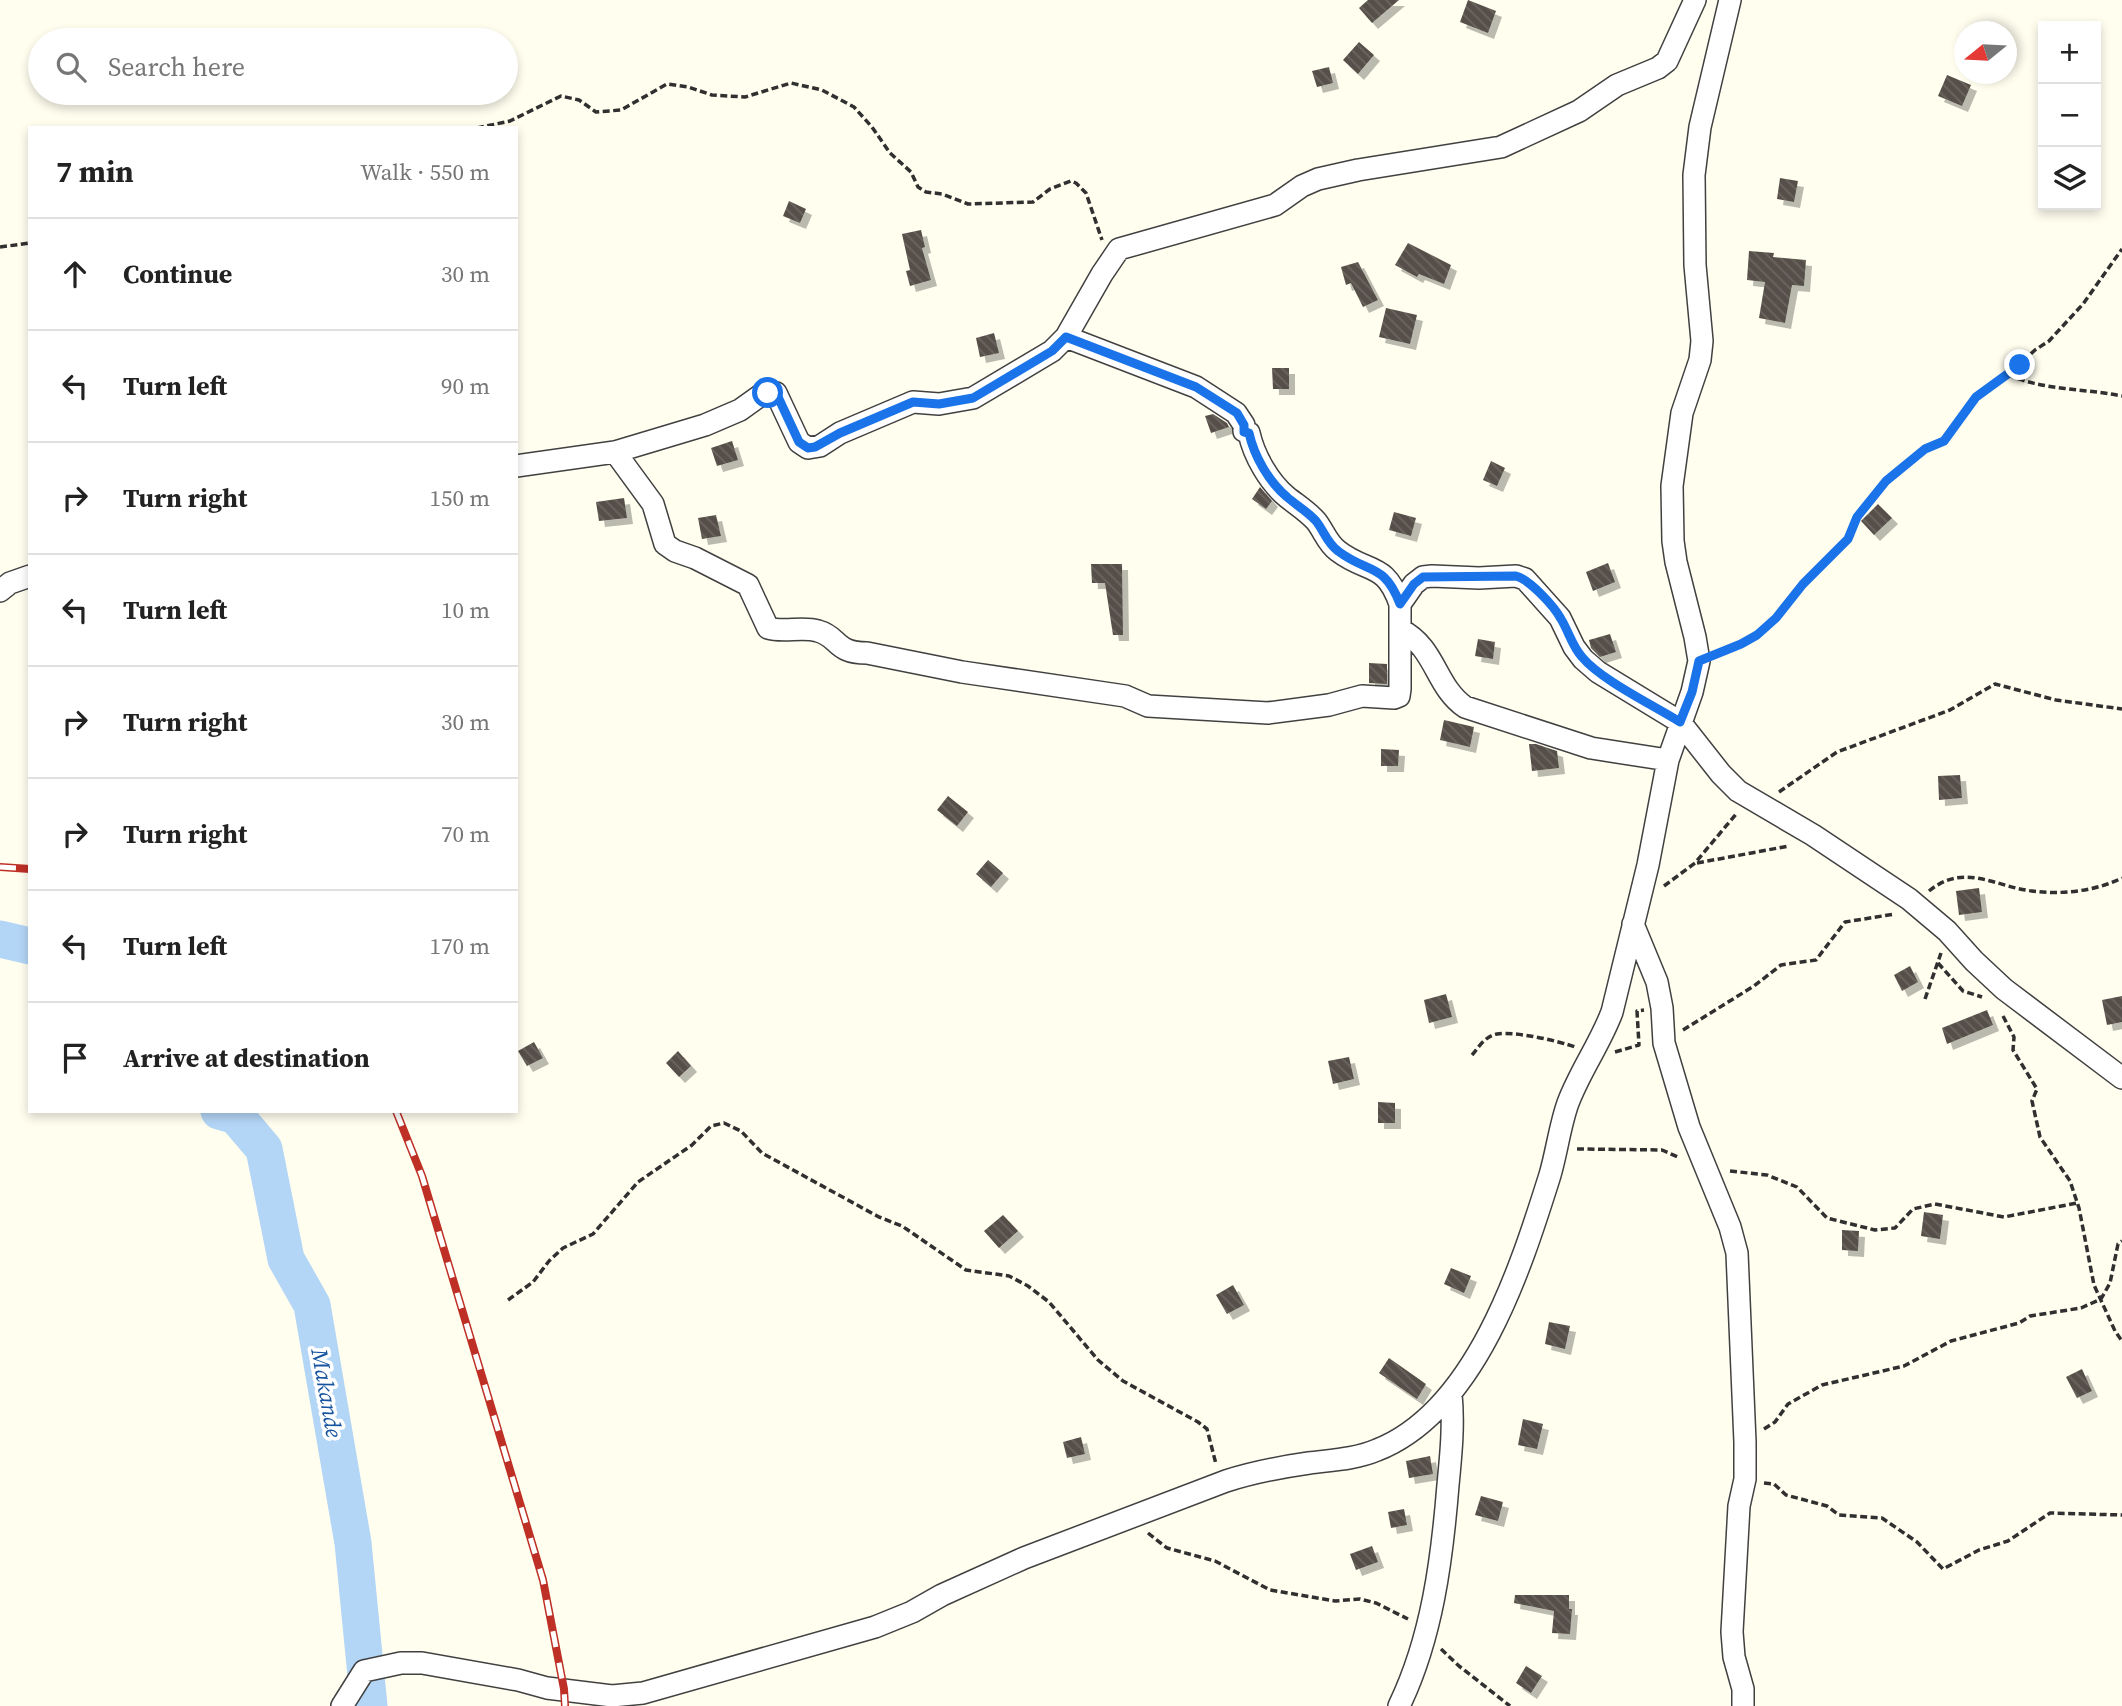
<!DOCTYPE html>
<meta charset="utf-8">
<style>
:root{--surface:#fff;--page:#f6f6f6;--text:#222;--muted:#767676;--line:#e0e0e0}
body{margin:0;font-family:"Source Serif 4",serif;background:var(--page);color:var(--text)}
.controls{position:absolute;right:21px;top:21px;display:grid;overflow:hidden;border-radius:0px;box-shadow:0 4px 10px #0003}
.controls button{width:63px;height:63px;display:grid;place-items:center;padding:0;border:0;border-bottom:2px solid var(--line);background:var(--surface);color:var(--text);font:35px sans-serif}
.compass{position:absolute;left:1954px;top:21px;width:63px;height:63px;border-radius:50%;background:var(--surface);box-shadow:0 4px 10px #0003;rotate:252deg}
.stop{position:absolute;width:21px;height:21px;margin:-16px;border:5px solid #1a73e8;border-radius:50%;background:#fff}
.stop.end{background:#1a73e8;border-color:#fff;box-shadow:0 2px 7px #0008}
.list{margin:0;padding:0;list-style:none}
h2{display:flex;justify-content:space-between;align-items:center;height:91px;margin:0;padding:0 28px;font-size:30px}
h2 small{font-size:23px;font-weight:400;color:var(--muted)}
.list li{display:grid;grid-template-columns:46px 1fr auto;gap:21px;align-items:center;box-sizing:border-box;height:112px;padding:0 28px;border-top:2px solid var(--line)}
.list b{display:block;font-size:26px;white-space:nowrap}
.list em{font-size:23px;font-style:normal;color:var(--muted)}
.icon{flex:none;width:38px;height:38px;fill:none;stroke:currentColor;stroke-width:2;stroke-linecap:round;stroke-linejoin:round}
.map{position:relative;flex:none;width:2122px;height:1706px;overflow:hidden}
.search{position:absolute;background:var(--surface);box-shadow:0 4px 10px #0003;left:28px;top:28px;width:490px;height:77px;display:flex;align-items:center;gap:18px;box-sizing:border-box;padding:0 24px;border-radius:38px;color:var(--muted);font-size:26px}
.panel{position:absolute;background:var(--surface);box-shadow:0 4px 10px #0003;left:28px;top:126px;width:490px;height:987px;border-radius:0px}
.map>svg:first-child{display:block}
.lines{fill:none;stroke-linecap:round;stroke-linejoin:round}
.river{stroke:#b4d6f6;stroke-width:37}
.building{fill:url(#building-back-hatch);filter:url(#shadow)}
.minor-casing{stroke:#414141;stroke-width:24}
.path{stroke:#303030;stroke-width:3.5;stroke-dasharray:7 3.5;stroke-linecap:butt}
.minor{stroke:#fff;stroke-width:21}
.rail-casing{stroke:#be3026;stroke-width:8}
.rail{stroke:#fff;stroke-width:5;stroke-dasharray:16;stroke-linecap:butt}
.route{stroke:#1a73e8;stroke-width:9}
.labels{text-anchor:middle;stroke-width:7;stroke-linejoin:round;paint-order:stroke}
.water-label{font-size:23px;font-style:italic;fill:#1754a0;stroke:#fff}
</style>
<div class="map">
<svg width="2122" height="1706" viewBox="0 0 2122 1706">
<defs>
<pattern id="building-back-hatch" width="6" height="6" patternUnits="userSpaceOnUse" patternTransform="scale(1.75)"><rect width="6" height="6" fill="#57504a"/><path d="M-1 5l2 2M0 0l6 6M5-1l2 2" fill="none" stroke="#6a6560"/></pattern>
<filter id="shadow"><feDropShadow dx="6" dy="6" stdDeviation="0" flood-color="#0004"/></filter>
</defs>
<rect width="100%" height="100%" fill="#fffeef"/>
<g class="lines">
<path class="river" d="M0,939L30,946
M219,1111L236,1116L264,1149L286,1259L312,1305L353,1543L369,1706"/>
</g>
<path class="building" d="M1368,0H1399L1372,23L1359,8Z
M1468,0L1496,11L1488,33L1460,22Z
M1359,42L1374,55L1358,74L1343,60Z
M1329,67L1333,83L1317,87L1312,71Z
M1947,75L1971,85L1962,106L1938,96Z
M1780,178L1798,181L1794,202L1777,199Z
M789,201L806,209L800,223L783,216Z
M921,230L925,247L922,248L931,280L910,286L906,271L910,270L902,234Z
M1408,243L1451,265L1444,284L1419,274L1417,277L1395,265Z
M1749,251L1774,253L1773,257L1806,260L1804,286L1792,285L1785,323L1759,318L1765,282L1747,280Z
M1358,262L1378,300L1363,307L1351,283L1346,285L1341,267Z
M1386,308L1417,315L1410,344L1379,337Z
M994,333L999,353L980,357L976,338Z
M1272,368H1289V389H1273Z
M1213,414L1227,423L1229,427L1211,433L1205,416Z
M732,441L738,460L717,466L711,448Z
M1491,461L1505,468L1497,486L1483,480Z
M1260,487L1272,501L1266,509L1252,499Z
M624,498L627,518L599,521L596,502Z
M1878,504L1892,518L1874,535L1861,521Z
M1394,512L1416,518L1411,536L1389,530Z
M716,515L721,536L702,539L698,518Z
M1608,563L1615,582L1593,591L1586,572Z
M1091,564H1122L1123,635H1113L1105,583H1092Z
M1610,634L1616,652L1600,657L1591,648L1589,640Z
M1478,639L1495,642L1493,659L1475,656Z
M1369,663L1387,664V684L1369,683Z
M1444,720L1474,727L1470,747L1440,740Z
M1529,744H1536L1557,751L1559,768L1532,771Z
M1381,749L1399,750L1398,766H1381Z
M1960,775L1962,798L1939,800L1938,776Z
M948,796L968,812L957,826L937,810Z
M988,860L1003,873L991,887L976,874Z
M1979,888L1982,912L1959,915L1956,891Z
M1910,966L1918,982L1902,991L1894,975Z
M1446,994L1452,1017L1429,1023L1424,1000Z
M2122,996V1022L2107,1025L2102,1000Z
M1987,1010L1993,1025L1947,1044L1942,1028Z
M534,1042L543,1058L527,1066L518,1051Z
M678,1051L691,1066L679,1077L666,1063Z
M1349,1057L1354,1079L1333,1084L1328,1061Z
M1378,1102L1395,1103V1123H1378Z
M1924,1212L1943,1215L1940,1239L1921,1236Z
M1003,1215L1018,1231L999,1248L984,1231Z
M1842,1230L1859,1231L1858,1251L1842,1250Z
M1451,1268L1471,1276L1464,1293L1444,1284Z
M1233,1285L1244,1305L1227,1314L1216,1295Z
M1549,1322L1570,1326L1565,1349L1545,1344Z
M1389,1358L1426,1384L1417,1399L1379,1373Z
M2082,1369L2092,1391L2077,1398L2066,1377Z
M1523,1419L1543,1424L1537,1449L1518,1445Z
M1081,1437L1085,1454L1067,1458L1063,1442Z
M1430,1456L1433,1474L1409,1478L1406,1461Z
M1481,1496L1503,1502L1498,1521L1475,1515Z
M1404,1509L1407,1525L1391,1528L1388,1512Z
M1372,1546L1378,1562L1356,1570L1350,1554Z
M1515,1595H1569V1609H1572L1570,1634L1552,1633L1554,1611L1514,1603Z
M1526,1666L1542,1676L1531,1693L1516,1683Z"/>
<g class="lines">
<defs>
<path id="minor" d="M1066,337L1196,387L1236,413L1244,425V431L1249,433C1254,456 1269,482 1287,497C1297,505 1307,511 1316,521C1324,531 1327,543 1338,551C1368,574 1385,561 1400,604
M615,452L653,504L665,544L675,551L695,558L748,585L768,628C784,633 802,626 818,631C840,637 834,653 867,653L962,672L1125,696L1148,706L1268,713L1329,705L1362,696L1394,698L1399,696L1400,689V604L1414,584L1423,577L1432,576L1479,578L1516,576L1525,579L1560,618L1574,647L1583,659L1598,672L1680,722L1721,774L1738,791L1813,835L1909,899L1947,931L1974,961L2004,989L2122,1078
M516,466L615,452L705,425L740,410L761,395L771,392L776,393L799,442L808,448L820,446L840,433L913,402L939,404L973,398L1052,351L1066,337L1102,274L1119,249L1275,205L1302,186L1318,179L1358,170L1501,147L1579,111L1617,85L1658,68L1667,61L1695,0
M0,591L10,583L30,576
M1401,630C1436,648 1435,686 1465,707L1591,748L1668,760
M1633,924L1657,982L1662,1008L1664,1043L1689,1127L1730,1227L1737,1253L1745,1442V1479L1739,1506L1732,1632L1734,1657L1743,1689V1706
M342,1706L364,1671L401,1663H422L518,1680L547,1688L612,1696L643,1693L875,1627L912,1612L942,1595L1024,1558L1226,1481C1254,1472 1281,1467 1309,1463C1332,1460 1356,1459 1377,1450C1476,1411 1521,1267 1550,1175C1557,1151 1560,1125 1568,1103C1580,1071 1600,1044 1612,1012L1648,865L1668,760L1692,692L1699,661L1695,637L1676,562L1673,541L1672,486L1682,413L1700,360L1702,341L1695,265L1694,175L1700,127L1730,0
M1399,1706C1432,1638 1442,1560 1448,1485C1451,1454 1454,1425 1451,1394"/>
</defs>
<use href="#minor" class="minor-casing"/>
<path class="path" d="M477,128L510,121L561,96L579,100L596,112L621,110L667,84L688,87L712,95L745,97L791,83L822,90L854,107L872,127L890,153L911,172L918,187L926,192L942,194L968,204L1033,202L1050,189L1071,181L1076,183L1086,193L1102,240
M0,247L30,243
M2008,375C2047,391 2082,388 2122,396
M1718,653L1757,635L1776,618L1803,584L1848,539L1857,517L1886,481L1925,449L1944,441L1976,397L2008,375L2035,350L2049,341L2083,304L2122,249
M1779,792L1837,752L1950,710L1995,684L2056,700L2122,709
M1697,863L1789,846
M1664,886L1695,863L1737,813
M1929,891C1964,862 1996,887 2032,891C2061,895 2096,891 2122,878
M1938,963L1963,991L1982,997
M1925,999L1941,953
M2003,1016L2014,1037L2013,1050L2037,1089L2032,1101L2040,1137L2070,1181L2079,1208L2094,1285L2115,1331L2122,1341
M1683,1030L1754,986L1781,965L1816,960L1845,922L1895,914
M1615,1052L1639,1045L1637,1011L1644,1010
M1472,1055C1479,1047 1485,1036 1497,1034C1514,1031 1559,1041 1575,1047
M1577,1149L1662,1150L1680,1158
M1730,1171L1767,1175L1797,1187L1827,1218L1875,1230L1895,1228L1913,1209L1935,1204L2004,1217L2077,1203
M508,1300L533,1282L549,1261L563,1248L593,1234L638,1182L692,1145L711,1126L724,1123L741,1131L762,1153L879,1217L902,1226L966,1270L1009,1276L1028,1286L1049,1302L1098,1360L1123,1381L1198,1422L1207,1429L1216,1464
M1764,1429L1775,1422L1788,1404L1822,1385L1904,1366L1951,1341L2019,1323L2030,1316L2081,1308L2101,1299L2110,1283L2118,1244L2122,1241
M1764,1483L1774,1484L1786,1495L1827,1506L1839,1515L1882,1518L1917,1542L1943,1569L1979,1550L2008,1541L2050,1513L2122,1515
M1148,1533L1167,1548L1215,1561L1270,1590L1335,1601L1360,1599L1376,1603L1408,1619
M1441,1649L1459,1666L1510,1706"/>
<use href="#minor" class="minor"/>
<defs>
<path id="rail" d="M0,867L30,869
M396,1111L422,1176L543,1580L564,1689L565,1706"/>
</defs>
<use href="#rail" class="rail-casing"/>
<use href="#rail" class="rail"/>
</g>
<g class="lines">
<path class="route" d="M768,393L773,392L778,397L799,442L808,448L815,447L840,433L913,402L939,404L973,398L1052,351L1066,337L1196,387L1237,413L1244,425V432L1249,433C1254,456 1269,482 1287,497C1296,505 1307,511 1316,521C1324,531 1327,543 1338,551C1368,574 1384,562 1400,604L1414,584L1423,577L1516,576C1530,580 1554,606 1561,619C1569,632 1572,646 1582,657C1601,680 1653,705 1680,722L1692,692L1699,661L1741,644L1757,635L1776,618L1803,584L1848,539L1857,517L1886,481L1925,449L1944,441L1976,397L2020,365"/>
</g>
<g class="labels">
<g class="water-label">
<text transform="translate(327 1393) rotate(80)" y="8">Makande</text>
</g>
</g>
</svg>
<div class="controls">
<button>+</button>
<button>−</button>
<button><svg class="icon" aria-label="layers" viewBox="0 0 24 24"><path d="M12 4l9 5-9 5-9-5zM3 14l9 5 9-5"/></svg></button>
</div>
<svg class="compass" viewBox="-18 -18 36 36"><path d="M0-13l5 13h-10z" fill="#e53935"/><path d="M0 13l5-13h-10z" fill="#767676"/></svg>
<div class="stop" style="left:768px;top:393px"></div>
<div class="stop end" style="left:2020px;top:365px"></div>
<div class="search"><svg class="icon" aria-label="search" viewBox="0 0 24 24"><circle cx="10" cy="10" r="6"/><path d="M15 15l6 6"/></svg>Search here</div>
<section class="panel">
<h2>7 min<small>Walk · 550 m</small></h2>
<ul class="list">
<li><svg class="icon" aria-label="ahead" viewBox="0 0 24 24"><path d="M12 20V5M6 11l6-6 6 6"/></svg><div><b>Continue</b></div><em>30 m</em></li>
<li><svg class="icon" aria-label="left" viewBox="0 0 24 24"><path d="M17 20v-9H6M10 6l-5 5 5 5"/></svg><div><b>Turn left</b></div><em>90 m</em></li>
<li><svg class="icon" aria-label="right" viewBox="0 0 24 24"><path d="M7 20v-9h11M14 6l5 5-5 5"/></svg><div><b>Turn right</b></div><em>150 m</em></li>
<li><svg class="icon" aria-label="left" viewBox="0 0 24 24"><path d="M17 20v-9H6M10 6l-5 5 5 5"/></svg><div><b>Turn left</b></div><em>10 m</em></li>
<li><svg class="icon" aria-label="right" viewBox="0 0 24 24"><path d="M7 20v-9h11M14 6l5 5-5 5"/></svg><div><b>Turn right</b></div><em>30 m</em></li>
<li><svg class="icon" aria-label="right" viewBox="0 0 24 24"><path d="M7 20v-9h11M14 6l5 5-5 5"/></svg><div><b>Turn right</b></div><em>70 m</em></li>
<li><svg class="icon" aria-label="left" viewBox="0 0 24 24"><path d="M17 20v-9H6M10 6l-5 5 5 5"/></svg><div><b>Turn left</b></div><em>170 m</em></li>
<li><svg class="icon" aria-label="arrive" viewBox="0 0 24 24"><path d="M6 21V4h12l-3 4 3 4H6"/></svg><div><b>Arrive at destination</b></div></li>
</ul>
</section>
</div>
